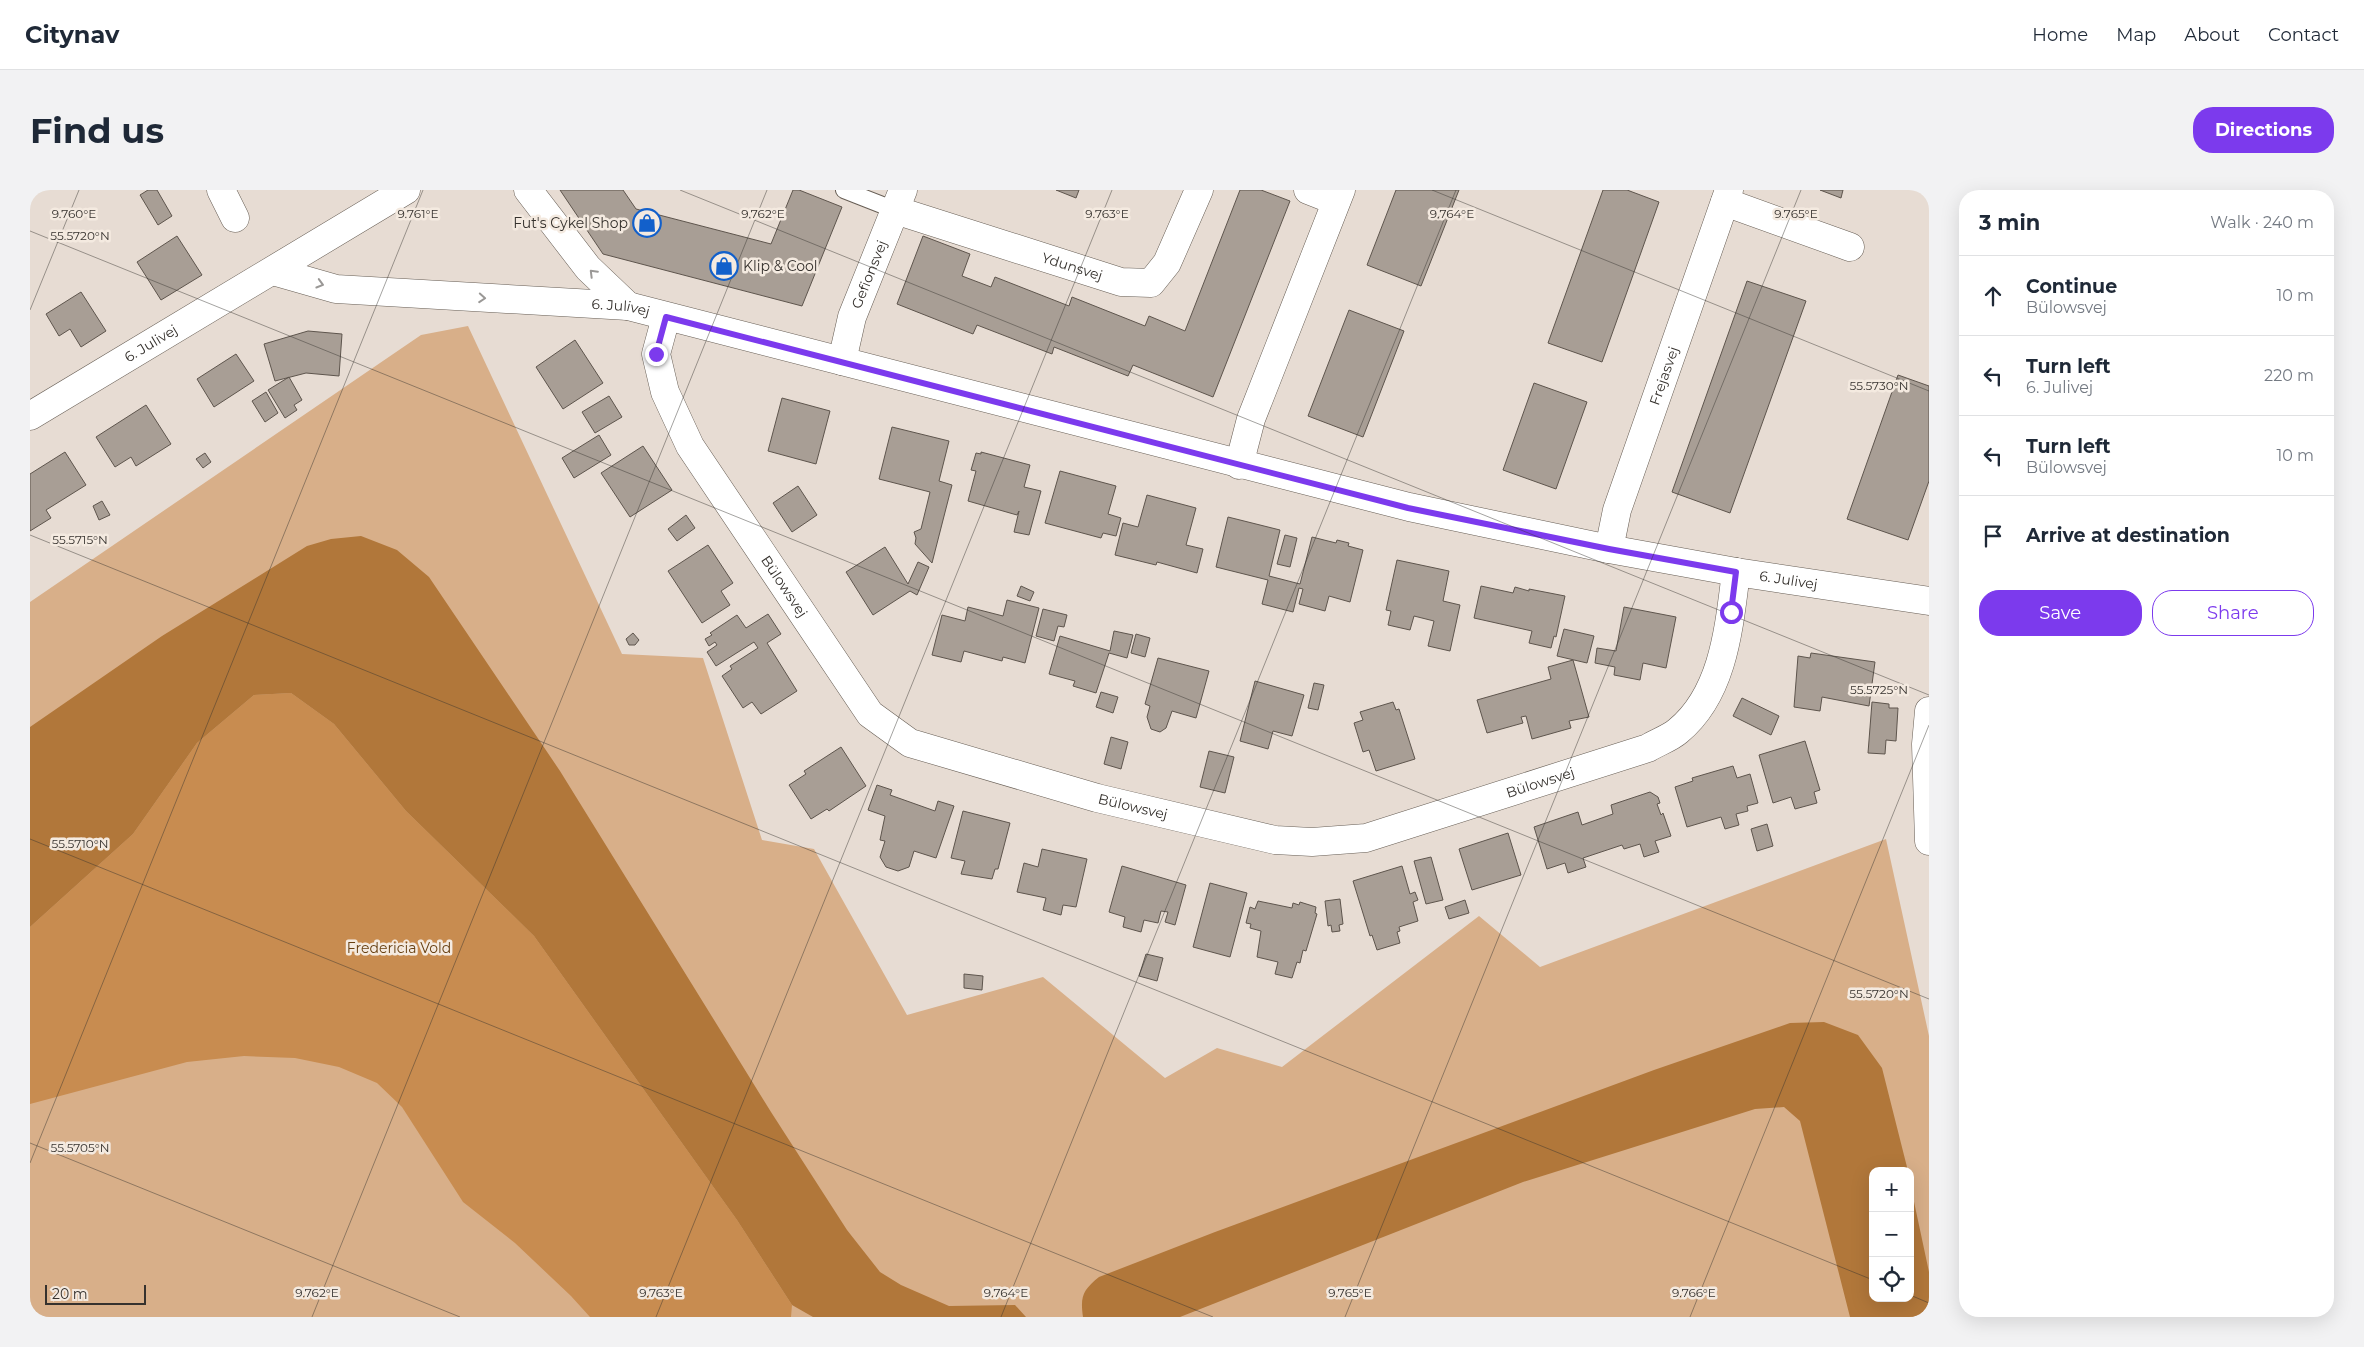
<!DOCTYPE html>
<meta charset="utf-8">
<style>
:root{--surface:#fff;--page:#f2f2f3;--text:#1f2937;--muted:#747a83;--line:#e0e1e3;--accent:#7c3aed}
body{margin:0;font-family:Montserrat,sans-serif;background:var(--page);color:var(--text)}
.controls{position:absolute;right:15px;bottom:15px;display:grid;overflow:hidden;border-radius:10px;box-shadow:0 5px 20px #0002}
.controls button{width:45px;height:45px;display:grid;place-items:center;padding:0;border:0;border-bottom:1px solid var(--line);background:var(--surface);color:var(--text);font:25px sans-serif}
.scale{position:absolute;left:15px;bottom:12px;width:101px;box-sizing:border-box;padding-left:5px;border:2px solid #36322e;border-top:0;font-size:14px;line-height:18px;white-space:nowrap;color:#36322e;-webkit-text-stroke:4px #f4eae0;paint-order:stroke}
.stop{position:absolute;width:15px;height:15px;margin:-11px;border:4px solid #7c3aed;border-radius:50%;background:#fff}
.stop.end{background:#7c3aed;border-color:#fff;box-shadow:0 1px 5px #0008}
.list{margin:0;padding:0;list-style:none}
h2{display:flex;justify-content:space-between;align-items:center;height:65px;margin:0;padding:0 20px;font-size:21px}
h2 small{font-size:16px;font-weight:400;color:var(--muted)}
.list li{display:grid;grid-template-columns:32px 1fr auto;gap:15px;align-items:center;box-sizing:border-box;height:80px;padding:0 20px;border-top:1px solid var(--line)}
.list b{display:block;font-size:19px;white-space:nowrap}
.list p{margin:0;font-size:16px;white-space:nowrap;color:var(--muted)}
.list em{font-size:16px;font-style:normal;color:var(--muted)}
.actions{display:flex;gap:10px;padding:15px 20px}
.actions a{flex:1;padding:11px 0;border:1px solid var(--accent);border-radius:20px;text-align:center;font-size:18px;color:var(--accent)}
.actions .main{background:var(--accent);color:#fff}
.icon{flex:none;width:28px;height:28px;fill:none;stroke:currentColor;stroke-width:2;stroke-linecap:round;stroke-linejoin:round}
.map{position:relative;flex:none;width:1899px;height:1127px;overflow:hidden;border-radius:20px}
header{display:flex;align-items:center;gap:30px;box-sizing:border-box;height:70px;padding:0 25px;background:var(--surface);border-bottom:1px solid var(--line)}
header strong{font-size:24px}
nav{display:flex;gap:28px;margin-inline-start:auto;font-size:18px}
.intro{display:flex;align-items:center;justify-content:space-between;box-sizing:border-box;height:120px;padding:0 30px}
h1{margin:0;font-size:35px}
.button{padding:12px 22px;border-radius:20px;background:var(--accent);color:#fff;font-size:18px;font-weight:700}
main{display:flex;gap:30px;padding:0 30px}
aside{flex:1;background:var(--surface);border-radius:20px;box-shadow:0 5px 20px #0002}
.map>svg:first-child{display:block}
.green{fill:#d8af89;fill-rule:evenodd}
.forest{fill:#c88c50}
.water{fill:#b1773a}
.building{fill:#a89e95;stroke:#5e554d}
.lines{fill:none;stroke-linecap:round;stroke-linejoin:round}
.service-casing{stroke:#675e55;stroke-width:18}
.minor-casing{stroke:#675e55;stroke-width:29}
.tertiary-casing{stroke:#675e55;stroke-width:29}
.service{stroke:#fff;stroke-width:16}
.minor{stroke:#fff;stroke-width:28}
.tertiary{stroke:#fff;stroke-width:28}
.oneway{stroke:#9a9896}
.route{stroke:#7c3aed;stroke-width:6}
.ticks{fill:none;stroke:#36322e;stroke-width:1;stroke-opacity:0.45}
.labels{text-anchor:middle;stroke-width:5;stroke-linejoin:round;paint-order:stroke}
.poi-label{font-size:14px;fill:#36322e;stroke:#f4eae0;text-anchor:end}
.street-label{font-size:14px;fill:#36322e;stroke:#f4eae0}
.park-label{font-size:14px;fill:#673f10;stroke:#f4eae0}
.ticks-label{font-size:12px;text-anchor:middle;fill:#36322e;stroke:#f4eae0;stroke-width:5;stroke-linejoin:round;paint-order:stroke}
</style>
<header>
<strong>Citynav</strong>
<nav><a>Home</a><a>Map</a><a>About</a><a>Contact</a></nav>
</header>
<div class="intro"><h1>Find us</h1><a class="button">Directions</a></div>
<main>
<div class="map">
<svg width="1899" height="1127" viewBox="0 0 1899 1127">
<rect width="100%" height="100%" fill="#e7dcd3"/>
<path class="green" d="M438,136L592,464L673,468L732,650L784,659L877,825L1013,787L1135,888L1187,858L1252,877L1449,726L1510,777L1856,649L1899,846V1127H0V412L391,145ZM1843,981H1880V1108H1843Z"/>
<path class="forest" d="M261,503L304,534L376,621L504,746L707,1030L762,1115L761,1127H560L541,1106L485,1053L433,1012L372,917L347,893L309,877L265,868L214,866L157,872L0,914V737L103,644L167,553L224,505Z"/>
<path class="water" d="M331,346L367,360L399,387L530,581L741,922L817,1040L850,1082L871,1095L919,1116L985,1115L996,1127H783L762,1115L707,1030L504,746L376,621L304,534L261,503L224,505L167,553L103,644L0,737V537L132,446L277,356L301,349Z
M1794,832L1828,845L1852,878L1878,981H1843V1108H1880V993L1899,1082V1127H1820L1770,931L1754,917L1725,919L1493,992L1150,1127H1053C1050,1106 1053,1100 1069,1087L1185,1042L1624,880L1760,833Z"/>
<path class="building" d="M118,0H127L142,26L128,35L110,5Z
M530,0H593L606,19L741,54L763,0H769L812,17L772,116L573,64Z
M1026,0H1049L1046,8Z
M1210,0H1231L1260,11L1183,207L1103,175L1098,186L1024,157L1022,164L947,135L943,144L867,114L893,46L940,64L932,86L961,97L965,87L1039,116L1042,107L1115,136L1119,126L1155,141Z
M1366,0H1429L1391,96L1337,75Z
M1573,0H1597L1629,12L1572,172L1518,153Z
M1790,0H1813L1811,8Z
M147,46L172,85L131,110L107,72Z
M1717,91L1776,111L1700,323L1642,302Z
M51,102L76,141L51,157L40,139L29,146L16,124Z
M1319,120L1374,141L1333,247L1278,226Z
M278,141L312,144L309,186L276,183L245,191L234,154Z
M545,150L573,193L533,219L506,177Z
M206,164L224,191L184,217L167,189Z
M1868,185L1899,196V291L1878,350L1817,329Z
M259,187L272,210L264,215L267,220L255,228L238,200Z
M1504,193L1557,212L1526,299L1473,280Z
M236,202L248,223L235,232L222,211Z
M579,206L592,227L565,243L552,222Z
M752,208L800,221L786,274L738,261Z
M116,215L141,254L106,276L101,267L85,277L66,247Z
M862,237L919,251L909,291L922,295L902,373L885,354L886,348L884,342L891,339L900,302L849,289Z
M569,245L581,265L544,288L532,268Z
M613,256L642,300L600,327L571,283Z
M35,262L56,295L16,320L21,328L0,341V284Z
M951,262L1000,275L994,297L1011,301L999,345L984,342L989,321L987,325L938,311L946,281L941,280L946,263L951,264Z
M175,263L181,272L173,278L166,269Z
M1030,281L1086,296L1078,324L1091,328L1086,346L1073,343L1071,348L1015,333Z
M768,296L787,325L762,342L743,313Z
M1117,305L1166,318L1156,355L1173,359L1167,383L1127,372L1126,375L1085,365L1093,333L1108,337Z
M72,311L80,325L69,330L63,316Z
M656,325L665,338L647,351L638,339Z
M1198,327L1250,340L1239,386L1270,394L1282,347L1306,353L1307,350L1319,353L1318,356L1333,360L1320,412L1299,406L1295,421L1269,414L1273,399L1269,398L1263,422L1232,414L1238,390L1186,377Z
M1255,345L1267,348L1260,377L1247,374Z
M678,355L703,393L691,401L700,415L672,433L638,381Z
M855,357L878,394L888,372L899,377L887,405L880,401L843,425L816,382Z
M1367,370L1419,381L1413,411L1430,415L1420,461L1398,456L1404,431L1384,426L1380,440L1358,435L1361,421L1356,420Z
M991,396L1004,402L1000,411L987,406Z
M1451,396L1483,403L1485,397L1499,401V399L1535,406L1526,447L1524,446L1521,458L1499,453L1502,441L1444,428Z
M977,410L1009,418L995,473L973,467L972,471L934,461L931,472L902,465L912,425L935,431L938,417L973,426Z
M1594,417L1646,427L1636,478L1613,473L1610,490L1584,485L1585,477L1565,473L1567,458L1586,461Z
M1013,419L1037,425L1034,437L1028,436L1024,451L1006,446Z
M738,424L751,444L737,453L767,501L731,524L722,512L713,518L692,486L702,479L700,476L728,458L724,452L686,476L677,462L687,455L685,452L679,456L675,449L682,445L680,443L707,425L716,438Z
M1534,439L1564,446L1557,473L1527,466Z
M1084,441L1103,445L1097,468L1079,463L1066,503L1043,496L1045,491L1019,484L1030,446L1080,461Z
M603,443L609,450L605,455H599L596,449Z
M1106,444L1120,448L1115,467L1101,463Z
M1781,463L1845,472L1839,516L1792,507L1790,521L1764,517L1768,466L1780,468Z
M1128,468L1179,481L1166,528L1142,521L1136,538L1130,542L1121,539L1117,527L1120,516L1115,514Z
M1543,470L1559,527L1539,531L1541,538L1502,549L1496,526L1491,527L1493,533L1457,543L1447,510L1521,489L1518,477Z
M1225,491L1274,505L1262,546L1243,541L1238,559L1210,551Z
M1284,493L1294,495L1288,520L1278,518Z
M1071,502L1088,507L1083,523L1066,517Z
M1712,508L1749,526L1741,545L1703,526Z
M1363,512L1366,520L1369,519L1385,569L1346,581L1339,560L1333,562L1324,533L1333,530L1330,522Z
M1842,512L1859,514V518H1868L1866,551L1856,550L1855,564L1838,563Z
M1081,547L1098,552L1091,579L1074,574Z
M1775,551L1790,600L1784,602L1787,613L1765,619L1761,607L1743,613L1729,565Z
M811,557L836,596L799,621L797,619L781,629L759,595L776,584L774,581Z
M1179,561L1204,567L1195,603L1170,597Z
M1703,576L1707,588L1720,584L1728,613L1717,616L1718,621L1706,624L1709,635L1695,639L1691,627L1657,637L1645,597L1663,591L1662,588Z
M847,595L862,600L860,605L905,621L908,611L924,616L906,668L884,661L879,677L868,681L856,677L850,667L855,651L850,650L855,626L838,620Z
M1620,602L1628,607L1630,613L1627,614L1631,625L1633,623L1641,646L1625,651L1629,662L1614,667L1610,654L1594,659L1592,655L1553,668L1556,677L1538,683L1535,673L1517,679L1504,637L1548,622L1552,635L1583,624L1581,615Z
M933,621L980,633L968,679H965L962,689L931,684L935,671L921,668Z
M1737,634L1743,656L1727,661L1721,639Z
M1478,643L1491,685L1442,700L1429,659Z
M1012,659L1057,669L1046,717L1033,715L1031,725L1013,720L1016,708L987,702L994,673L1008,677Z
M1401,667L1413,710L1396,714L1384,671Z
M1092,676L1156,695L1145,735L1135,732L1138,722L1131,721L1128,733L1114,730L1111,742L1093,737L1095,727L1079,722Z
M1372,676L1380,704L1385,702L1388,710L1383,712L1388,731L1369,737L1370,741L1367,742L1370,753L1347,760L1342,745L1340,746L1323,691Z
M1180,693L1217,703L1200,767L1163,757Z
M1310,709L1313,734L1309,735L1310,741L1302,742L1301,735L1298,736L1295,711Z
M1435,710L1439,723L1419,729L1415,717Z
M1228,711L1262,718L1263,713L1269,715L1270,712L1286,717L1285,723L1287,724L1276,761L1273,760L1270,773L1267,772L1262,788L1245,784L1248,772L1227,767L1231,741L1220,738L1221,734L1216,733L1220,717L1225,719Z
M1116,764L1133,768L1127,791L1109,786Z
M934,784L953,786L952,800L934,798Z"/>
<g class="lines">
<defs>
<path id="service" d="M814,0L865,20"/>
<g id="minor">
<path d="M191,0L205,28"/>
<path d="M1278,0L1306,11"/>
<path d="M1695,12L1820,57"/>
<path id="s1" d="M865,20L1091,92L1121,93L1137,73L1169,0"/>
<path id="s2" d="M636,127L626,164L635,202L660,256L840,524L880,553L1067,608L1245,650L1282,652L1336,648L1618,558C1628,552 1640,548 1648,541C1694,503 1699,437 1706,382"/>
<path id="s3" d="M812,171L822,127L873,0"/>
<path d="M1209,275L1221,229L1311,0"/>
<path id="s4" d="M1579,359L1587,320L1699,0"/>
</g>
<g id="tertiary">
<path d="M498,0L558,78L598,116"/>
<path id="s5" d="M243,81L306,99L598,116L1379,317L1579,359L1706,382L1899,411"/>
<path id="s6" d="M0,226L376,0"/>
<path d="M1899,521L1896,554L1899,651"/>
</g>
</defs>
<use href="#service" class="service-casing"/>
<use href="#minor" class="minor-casing"/>
<use href="#tertiary" class="tertiary-casing"/>
<use href="#service" class="service"/>
<use href="#minor" class="minor"/>
<use href="#tertiary" class="tertiary"/>
</g>
<defs><path id="oneway-chevron" d="M-2-3.5L2.5 0L-2 3.5" fill="none" stroke-width="1.6" stroke-linecap="round" stroke-linejoin="round" transform="scale(1.25)"/></defs>
<g class="oneway">
<use href="#oneway-chevron" transform="translate(563 83) rotate(-135)"/>
<use href="#oneway-chevron" transform="translate(290 94) rotate(16)"/>
<use href="#oneway-chevron" transform="translate(452 108) rotate(4)"/>
</g>
<g class="lines">
<path class="route" d="M626,164L636,127L1378,318L1579,359L1706,382L1701,422"/>
</g>
<path class="ticks" d="M650,0L1899,505M1402,0L1899,201M0,41L1899,809M0,120L49,0M0,345L1843,1090M0,649L1183,1127M0,953L430,1127M0,973L393,0M1880,1105L1899,1113M282,1127L737,0M626,1127L1082,0M971,1127L1426,0M1315,1127L1771,0M1660,1127L1899,535"/>
<defs>
<symbol id="shop-ring" viewBox="-11 -11 22 22"><circle r="9.5" fill="#f4eae0" stroke="#1260cb" stroke-width="1.5"/><path d="M-5-2.5h2.3a2.7 3.5 0 0 1 5.4 0H5L5.5 6h-11ZM-1.5-2.5h3a1.5 2.3 0 0 0-3 0Z" fill="#1260cb"/></symbol>
</defs>
<g fill-rule="evenodd">
<use href="#shop-ring" x="601" y="17" width="32" height="32"/>
<use href="#shop-ring" x="678" y="60" width="32" height="32"/>
</g>
<g class="labels">
<g class="poi-label">
<text x="598" y="38">Fut's Cykel Shop</text>
<text x="713" y="81" text-anchor="start">Klip &amp; Cool</text>
</g>
<g class="street-label">
<text dy="5" stroke="none"><textPath href="#s1" startOffset="186">Ydunsvej</textPath></text>
<text dy="5" stroke="none"><textPath href="#s3" startOffset="91">Gefionsvej</textPath></text>
<text dy="5" stroke="none"><textPath href="#s5" startOffset="351">6. Julivej</textPath></text>
<text dy="5" stroke="none"><textPath href="#s6" startOffset="141">6. Julivej</textPath></text>
<text dy="5" stroke="none"><textPath href="#s4" startOffset="182">Frejasvej</textPath></text>
<text dy="5" stroke="none"><textPath href="#s5" startOffset="1551">6. Julivej</textPath></text>
<text dy="5" stroke="none"><textPath href="#s2" startOffset="306">Bülowsvej</textPath></text>
<text dy="5" stroke="none"><textPath href="#s2" startOffset="1161">Bülowsvej</textPath></text>
<text dy="5" stroke="none"><textPath href="#s2" startOffset="741">Bülowsvej</textPath></text>
</g>
<g class="park-label">
<text x="369" y="763">Fredericia Vold</text>
</g>
</g>
<g class="ticks-label">
<text x="44" y="28">9.760°E</text>
<text x="388" y="28">9.761°E</text>
<text x="733" y="28">9.762°E</text>
<text x="1077" y="28">9.763°E</text>
<text x="1422" y="28">9.764°E</text>
<text x="1766" y="28">9.765°E</text>
<text x="50" y="50">55.5720°N</text>
<text x="1849" y="200">55.5730°N</text>
<text x="50" y="354">55.5715°N</text>
<text x="1849" y="504">55.5725°N</text>
<text x="50" y="658">55.5710°N</text>
<text x="1849" y="808">55.5720°N</text>
<text x="50" y="962">55.5705°N</text>
<text x="287" y="1107">9.762°E</text>
<text x="631" y="1107">9.763°E</text>
<text x="976" y="1107">9.764°E</text>
<text x="1320" y="1107">9.765°E</text>
<text x="1664" y="1107">9.766°E</text>
</g>
</svg>
<div class="controls">
<button>+</button>
<button>−</button>
<button><svg class="icon" aria-label="locate" viewBox="0 0 24 24"><circle cx="12" cy="12" r="6"/><path d="M12 2v4M12 18v4M2 12h4M18 12h4"/></svg></button>
</div>
<div class="scale">20 m</div>
<div class="stop" style="left:1701px;top:422px"></div>
<div class="stop end" style="left:626px;top:164px"></div>
</div>
<aside>
<h2>3 min<small>Walk · 240 m</small></h2>
<ul class="list">
<li><svg class="icon" aria-label="ahead" viewBox="0 0 24 24"><path d="M12 20V5M6 11l6-6 6 6"/></svg><div><b>Continue</b><p>Bülowsvej</p></div><em>10 m</em></li>
<li><svg class="icon" aria-label="left" viewBox="0 0 24 24"><path d="M17 20v-9H6M10 6l-5 5 5 5"/></svg><div><b>Turn left</b><p>6. Julivej</p></div><em>220 m</em></li>
<li><svg class="icon" aria-label="left" viewBox="0 0 24 24"><path d="M17 20v-9H6M10 6l-5 5 5 5"/></svg><div><b>Turn left</b><p>Bülowsvej</p></div><em>10 m</em></li>
<li><svg class="icon" aria-label="arrive" viewBox="0 0 24 24"><path d="M6 21V4h12l-3 4 3 4H6"/></svg><div><b>Arrive at destination</b></div></li>
</ul>
<div class="actions"><a class="main">Save</a><a>Share</a></div>
</aside>
</main>
